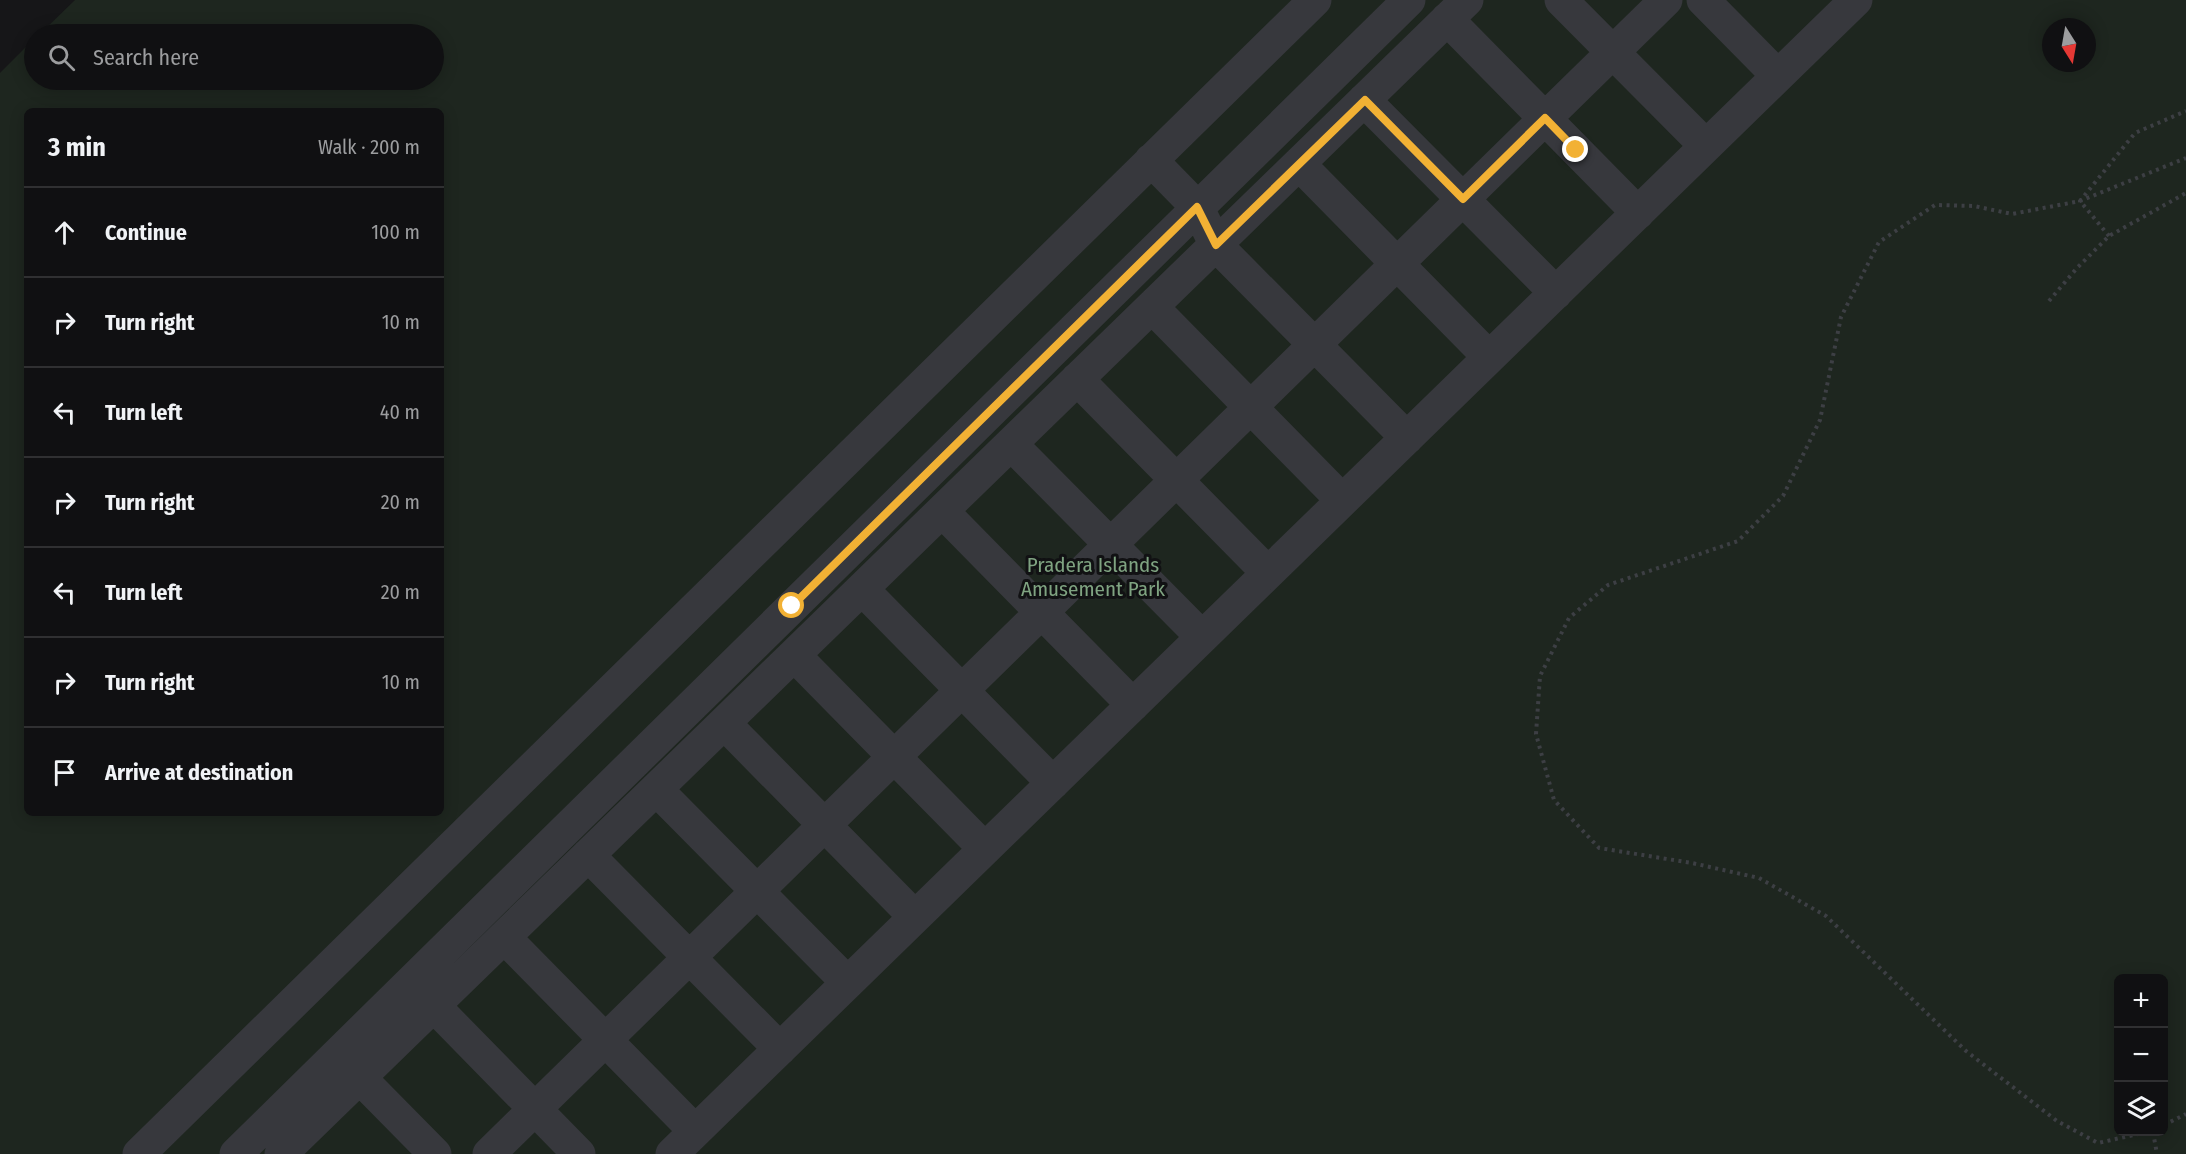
<!DOCTYPE html>
<meta charset="utf-8">
<style>
:root{--surface:#101012;--page:#1e1e20;--text:#f1f3f6;--muted:#9c9d9f;--line:#303032}
body{margin:0;font-family:"Fira Sans Condensed",sans-serif;background:var(--page);color:var(--text)}
.controls{position:absolute;right:18px;bottom:18px;display:grid;overflow:hidden;border-radius:9px;box-shadow:0 3px 15px #0003}
.controls button{width:54px;height:54px;display:grid;place-items:center;padding:0;border:0;border-bottom:2px solid var(--line);background:var(--surface);color:var(--text);font:30px sans-serif}
.compass{position:absolute;left:2042px;top:18px;width:54px;height:54px;border-radius:50%;background:var(--surface);box-shadow:0 3px 15px #0003;rotate:169deg}
.stop{position:absolute;width:18px;height:18px;margin:-14px;border:4px solid #f2b134;border-radius:50%;background:#fff}
.stop.end{background:#f2b134;border-color:#fff;box-shadow:0 2px 6px #0008}
.list{margin:0;padding:0;list-style:none}
h2{display:flex;justify-content:space-between;align-items:center;height:78px;margin:0;padding:0 24px;font-size:26px}
h2 small{font-size:20px;font-weight:400;color:var(--muted)}
.list li{display:grid;grid-template-columns:39px 1fr auto;gap:18px;align-items:center;box-sizing:border-box;height:90px;padding:0 24px;border-top:2px solid var(--line)}
.list b{display:block;font-size:22px;white-space:nowrap}
.list em{font-size:20px;font-style:normal;color:var(--muted)}
.icon{flex:none;width:33px;height:33px;fill:none;stroke:currentColor;stroke-width:2;stroke-linecap:round;stroke-linejoin:round}
.map{position:relative;flex:none;width:2186px;height:1154px;overflow:hidden}
.search{position:absolute;background:var(--surface);box-shadow:0 3px 15px #0003;left:24px;top:24px;width:420px;height:66px;display:flex;align-items:center;gap:15px;box-sizing:border-box;padding:0 21px;border-radius:33px;color:var(--muted);font-size:22px}
.panel{position:absolute;background:var(--surface);box-shadow:0 3px 15px #0003;left:24px;top:108px;width:420px;height:708px;border-radius:9px}
.map>svg:first-child{display:block}
.green{fill:#1e261f;fill-rule:evenodd}
.lines{fill:none;stroke-linecap:round;stroke-linejoin:round}
.path{stroke:#3d3f44;stroke-width:4;stroke-dasharray:3 4.5;stroke-linecap:butt}
.minor{stroke:#37383d;stroke-width:33}
.route{stroke:#f2b134;stroke-width:8}
.labels{text-anchor:middle;stroke-width:6;stroke-linejoin:round;paint-order:stroke}
.park-label{font-size:21px;fill:#7fa381;stroke:#111113}
</style>
<div class="map">
<svg width="2186" height="1154" viewBox="0 0 2186 1154">
<rect width="100%" height="100%" fill="#161618"/>
<path class="green" d="M75,0H2186V1154H0V73L34,39V80H434V34H40ZM2051,27H2087V63H2051ZM27,111H441V813H27ZM2118,978H2164V1132H2118Z"/>
<g class="lines">
<path class="path" d="M2109,236L2080,201L2186,158
M2049,301L2077,268L2109,236L2186,193
M2164,1125L2186,1114
M2147,1132L2098,1143L2057,1121L1966,1051L1826,916L1759,878L1692,863L1599,848L1554,800L1536,734L1540,676L1569,618L1608,585L1738,541L1783,496L1820,420L1841,317L1879,242L1935,205L1974,206L2012,214L2080,201L2135,133L2186,111
M2153,1132L2157,1154"/>
<path class="minor" d="M1561,0L1706,146
M1703,0L1778,76
M1447,19L1638,213
M1364,100L1556,293
M1151,160L1197,207L1216,245L1407,438
M1299,164L1489,357
M1152,307L1342,500
M1077,379L1268,573
M1011,444L1202,637
M942,511L1133,705
M862,589L1053,783
M794,655L985,849
M724,723L915,917
M656,789L847,982
M588,855L780,1049
M504,937L695,1131
M434,1006L579,1154
M360,1078L435,1154
M139,1154L1315,0
M236,1154L1409,0
M281,1154L1467,0
M489,1154L1666,0
M672,1154L1856,0"/>
</g>
<g class="lines">
<path class="route" d="M792,606L1197,207L1216,245L1365,100L1463,199L1545,118L1576,150"/>
</g>
<g class="labels">
<g class="park-label">
<text x="1093" y="572">Pradera Islands<tspan x="1093" dy="24">Amusement Park</tspan></text>
</g>
</g>
</svg>
<div class="controls">
<button>+</button>
<button>−</button>
<button><svg class="icon" aria-label="layers" viewBox="0 0 24 24"><path d="M12 4l9 5-9 5-9-5zM3 14l9 5 9-5"/></svg></button>
</div>
<svg class="compass" viewBox="-18 -18 36 36"><path d="M0-13l5 13h-10z" fill="#e53935"/><path d="M0 13l5-13h-10z" fill="#9c9d9f"/></svg>
<div class="stop" style="left:792px;top:606px"></div>
<div class="stop end" style="left:1576px;top:150px"></div>
<div class="search"><svg class="icon" aria-label="search" viewBox="0 0 24 24"><circle cx="10" cy="10" r="6"/><path d="M15 15l6 6"/></svg>Search here</div>
<section class="panel">
<h2>3 min<small>Walk · 200 m</small></h2>
<ul class="list">
<li><svg class="icon" aria-label="ahead" viewBox="0 0 24 24"><path d="M12 20V5M6 11l6-6 6 6"/></svg><div><b>Continue</b></div><em>100 m</em></li>
<li><svg class="icon" aria-label="right" viewBox="0 0 24 24"><path d="M7 20v-9h11M14 6l5 5-5 5"/></svg><div><b>Turn right</b></div><em>10 m</em></li>
<li><svg class="icon" aria-label="left" viewBox="0 0 24 24"><path d="M17 20v-9H6M10 6l-5 5 5 5"/></svg><div><b>Turn left</b></div><em>40 m</em></li>
<li><svg class="icon" aria-label="right" viewBox="0 0 24 24"><path d="M7 20v-9h11M14 6l5 5-5 5"/></svg><div><b>Turn right</b></div><em>20 m</em></li>
<li><svg class="icon" aria-label="left" viewBox="0 0 24 24"><path d="M17 20v-9H6M10 6l-5 5 5 5"/></svg><div><b>Turn left</b></div><em>20 m</em></li>
<li><svg class="icon" aria-label="right" viewBox="0 0 24 24"><path d="M7 20v-9h11M14 6l5 5-5 5"/></svg><div><b>Turn right</b></div><em>10 m</em></li>
<li><svg class="icon" aria-label="arrive" viewBox="0 0 24 24"><path d="M6 21V4h12l-3 4 3 4H6"/></svg><div><b>Arrive at destination</b></div></li>
</ul>
</section>
</div>
